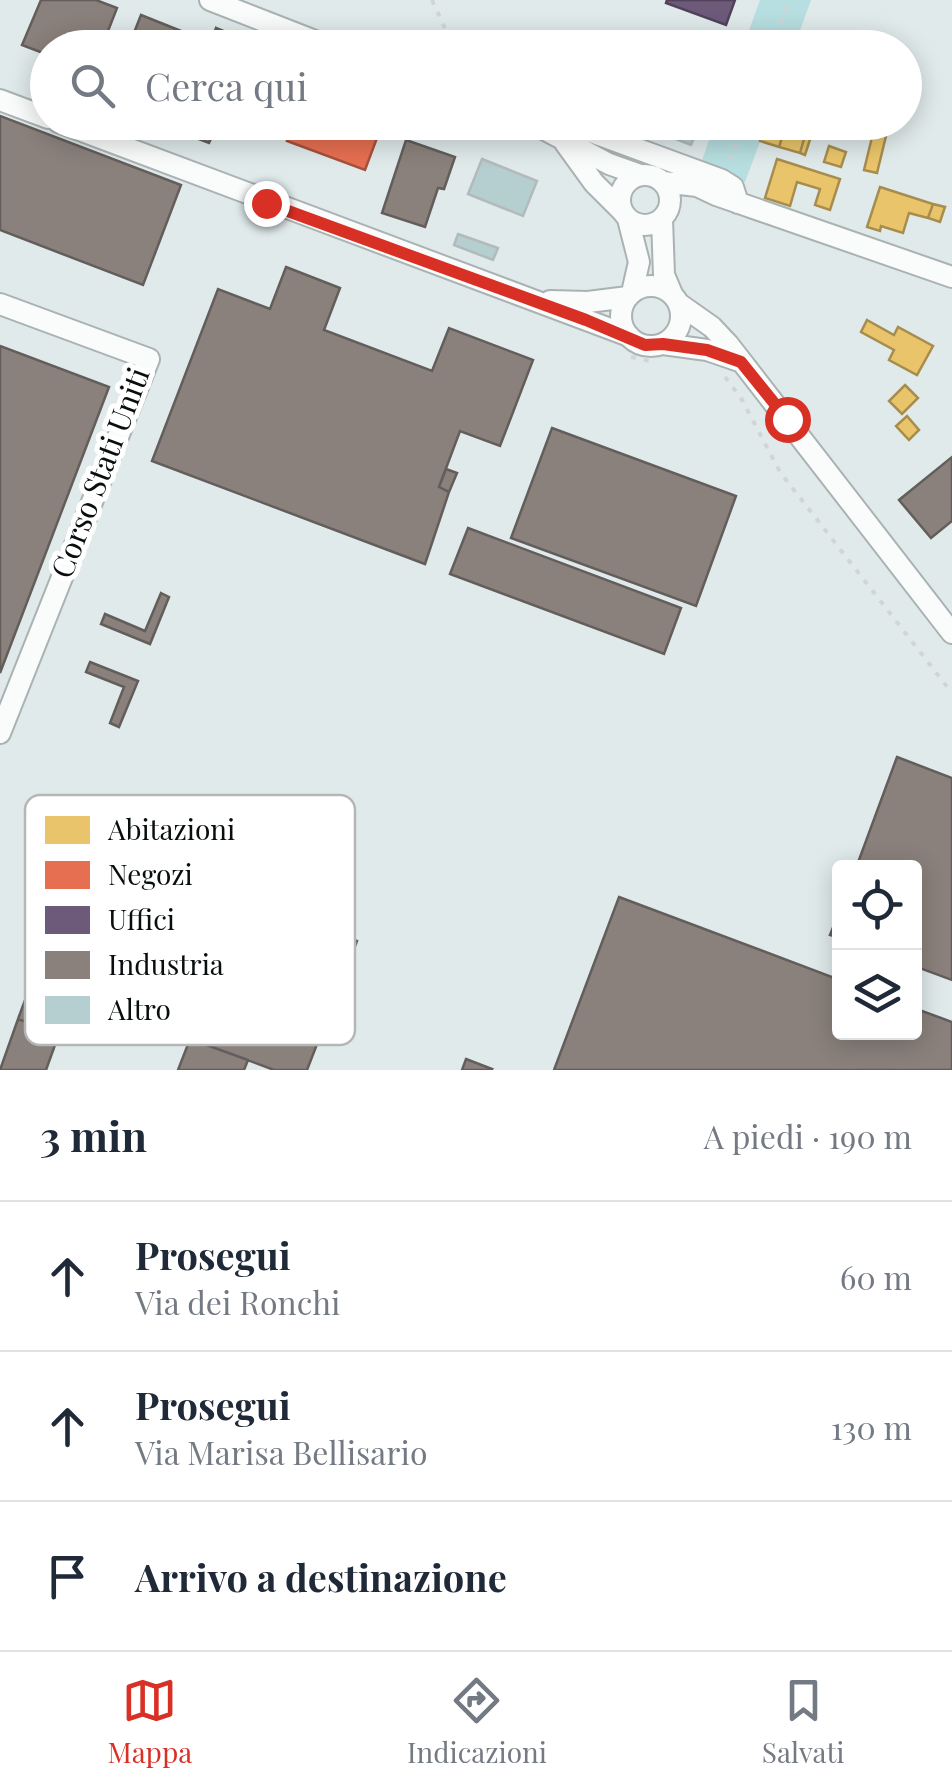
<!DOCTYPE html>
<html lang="it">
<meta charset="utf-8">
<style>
:root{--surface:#fff;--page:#f2f2f3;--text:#1f2937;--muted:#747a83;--line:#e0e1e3;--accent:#d93025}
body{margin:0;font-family:"Playfair Display",serif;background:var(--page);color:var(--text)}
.controls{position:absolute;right:30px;bottom:30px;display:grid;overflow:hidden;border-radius:10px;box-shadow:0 5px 25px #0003}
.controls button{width:90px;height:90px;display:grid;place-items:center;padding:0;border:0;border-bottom:2px solid var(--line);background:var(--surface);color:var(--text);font:50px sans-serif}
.stop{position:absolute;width:30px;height:30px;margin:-22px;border:8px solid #d93025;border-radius:50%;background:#fff}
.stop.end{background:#d93025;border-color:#fff;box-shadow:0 2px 10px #0008}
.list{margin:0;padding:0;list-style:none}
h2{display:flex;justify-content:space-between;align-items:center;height:130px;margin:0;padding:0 40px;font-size:42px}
h2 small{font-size:32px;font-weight:400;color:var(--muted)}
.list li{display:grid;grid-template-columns:65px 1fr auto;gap:30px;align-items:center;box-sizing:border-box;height:150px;padding:0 40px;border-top:2px solid var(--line)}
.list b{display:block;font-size:38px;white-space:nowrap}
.list p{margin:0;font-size:32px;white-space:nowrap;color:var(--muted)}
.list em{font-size:32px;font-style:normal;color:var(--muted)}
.icon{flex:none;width:55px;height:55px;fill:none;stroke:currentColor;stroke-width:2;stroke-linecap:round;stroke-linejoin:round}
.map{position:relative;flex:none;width:952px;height:1070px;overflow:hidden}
.search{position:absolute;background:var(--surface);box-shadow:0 5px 25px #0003;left:30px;right:30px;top:30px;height:110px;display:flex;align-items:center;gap:25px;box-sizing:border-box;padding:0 35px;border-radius:55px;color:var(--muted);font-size:38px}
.sheet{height:580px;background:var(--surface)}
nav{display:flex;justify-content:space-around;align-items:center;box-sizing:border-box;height:140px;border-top:2px solid var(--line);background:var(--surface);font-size:28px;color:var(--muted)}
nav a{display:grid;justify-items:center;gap:5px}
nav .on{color:var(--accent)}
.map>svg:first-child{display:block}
.green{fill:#b7dee0}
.homes{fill:#e9c46a;stroke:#a68d4e;stroke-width:2.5}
.shops{fill:#e76f51;stroke:#a4523d;stroke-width:2.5}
.offices{fill:#6d597a;stroke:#4f425a;stroke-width:2.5}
.industry{fill:#8a817c;stroke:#635e5b;stroke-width:2.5}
.building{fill:#b5cecf;stroke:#b2babb;stroke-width:2.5}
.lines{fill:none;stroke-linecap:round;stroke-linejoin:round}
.minor-casing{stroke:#aab2b2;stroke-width:24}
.path{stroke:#d2d5d5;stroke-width:4;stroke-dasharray:5 8;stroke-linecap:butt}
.minor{stroke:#fafcfc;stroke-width:20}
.route{stroke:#d93025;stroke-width:12}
.labels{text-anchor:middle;stroke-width:10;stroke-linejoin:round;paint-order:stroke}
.street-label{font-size:30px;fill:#080e0e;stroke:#fff}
.key{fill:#fff;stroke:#b5b7b7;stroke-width:2.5}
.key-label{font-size:28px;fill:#080e0e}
</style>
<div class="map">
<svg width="952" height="1070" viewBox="0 0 952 1070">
<rect width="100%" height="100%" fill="#e0eaeb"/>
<path class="green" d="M760,0H811L794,47H743Z
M715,123H767L745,182L700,166Z"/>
<path class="homes" d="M765,122H787L779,147L760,141Z
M787,122H815L814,127L808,125L800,153L779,147Z
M808,125L814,127L805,155L800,153Z
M874,129L887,132L877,173L864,170Z
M829,146L846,152L841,167L824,162Z
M777,159L840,179L830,210L815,205L820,189L797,182L790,206L765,198Z
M880,187L933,204L928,218L909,213L903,233L881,226L880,231L867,227Z
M933,204L945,207L940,222L928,218Z
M867,320L894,335L898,327L933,346L917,375L889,360L894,350L861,332Z
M905,385L918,398L902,414L889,401Z
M907,416L919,430L909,440L896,426Z"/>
<path class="shops" d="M294,122H383L365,170L287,141Z"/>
<path class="offices" d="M667,0H735L726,25L666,3Z"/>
<path class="industry" d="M41,0H96L117,8L108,31L131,40L128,48H48V55L22,45Z
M141,15L211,43L216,28L253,43L251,48H128Z
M0,116L181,185L143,285L0,230Z
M154,122H190L214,132L209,143Z
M406,140L455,157L444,189L438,188L425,227L382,213Z
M286,267L340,288L324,330L432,371L449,328L533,360L500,446L460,431L439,487L449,492L425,564L152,461L218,289L270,309Z
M0,346L109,387L0,673Z
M552,428L736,496L696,606L511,538Z
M952,457V521L931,538L899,500Z
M446,469L457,473L449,492L439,487Z
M468,528L681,608L664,654L450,574Z
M161,593L169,597L150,644L101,624L105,614L145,631Z
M90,662L138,681L119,727L110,723L124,687L86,672Z
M897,757L952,778V980L914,966V868H856Z
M188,876L357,941L307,1070H274L133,1017Z
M619,897L840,980V1032H914V1008L952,1022V1070H554Z
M840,910V938L830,935Z
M31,984L72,999L59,1034L18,1019Z
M18,1019L59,1034L46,1070H0Z
M190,1039L248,1060L244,1070H178Z
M466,1059L492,1069L491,1070H462Z"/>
<path class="building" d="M597,33L634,48H591Z
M649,122H700L691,145L647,128Z
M482,159L537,181L523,216L468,194Z
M458,234L498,248L493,260L454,245Z"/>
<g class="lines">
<defs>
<path id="minor" d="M210,0L333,48
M0,100L48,118
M58,122L629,336
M534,124L609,164L640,175
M539,126L567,123L722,180L733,187L738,203
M565,143L594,183L622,211
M620 200a25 25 0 1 1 50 0a25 25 0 1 1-50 0Z
M663,182L697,186L716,195L952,277
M628,219L639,262L632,293
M662,219L664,275L672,294
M621 316a30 30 0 1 1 60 0a30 30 0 1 1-60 0Z
M550,301L588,302L628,297
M678,303L712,327L728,344L952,633
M0,304L149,359L0,733
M663,344L707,350L739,361"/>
</defs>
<use href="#minor" class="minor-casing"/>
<path class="path" d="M432,0L454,48
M772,48L789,0
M730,160L744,122
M631,357L655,362
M725,377L741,398L780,472L952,693"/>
<use href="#minor" class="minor"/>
</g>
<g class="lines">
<path class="route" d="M266,203L586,320L645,345L663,344L707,350L741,362L787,419"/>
</g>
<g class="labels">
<g class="street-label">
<text transform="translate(101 473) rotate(-69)" y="10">Corso Stati Uniti</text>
</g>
</g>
<rect x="25" y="795" width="330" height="250" rx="15" class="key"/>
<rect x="45" y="816" width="45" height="28" fill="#e9c46a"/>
<rect x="45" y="861" width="45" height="28" fill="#e76f51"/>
<rect x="45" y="906" width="45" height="28" fill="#6d597a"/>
<rect x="45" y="951" width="45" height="28" fill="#8a817c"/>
<rect x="45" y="996" width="45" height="28" fill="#b5cecf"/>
<g class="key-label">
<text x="108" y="840">Abitazioni</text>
<text x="108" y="885">Negozi</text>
<text x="108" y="930">Uffici</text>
<text x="108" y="975">Industria</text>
<text x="108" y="1020">Altro</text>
</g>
</svg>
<div class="controls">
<button><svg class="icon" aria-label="locate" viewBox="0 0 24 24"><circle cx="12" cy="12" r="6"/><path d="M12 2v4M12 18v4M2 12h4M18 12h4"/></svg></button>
<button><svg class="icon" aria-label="layers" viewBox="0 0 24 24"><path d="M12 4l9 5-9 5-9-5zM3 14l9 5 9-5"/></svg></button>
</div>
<div class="stop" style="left:787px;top:419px"></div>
<div class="stop end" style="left:266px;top:203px"></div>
<div class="search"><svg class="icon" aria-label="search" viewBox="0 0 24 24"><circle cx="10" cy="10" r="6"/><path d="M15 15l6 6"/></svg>Cerca qui</div>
</div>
<section class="sheet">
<h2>3 min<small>A piedi · 190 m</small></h2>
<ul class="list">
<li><svg class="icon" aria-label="ahead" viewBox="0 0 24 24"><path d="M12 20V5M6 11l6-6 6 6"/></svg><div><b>Prosegui</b><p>Via dei Ronchi</p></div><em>60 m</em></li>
<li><svg class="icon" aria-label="ahead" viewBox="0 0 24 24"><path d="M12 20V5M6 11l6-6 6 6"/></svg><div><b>Prosegui</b><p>Via Marisa Bellisario</p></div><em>130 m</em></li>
<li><svg class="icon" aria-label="arrive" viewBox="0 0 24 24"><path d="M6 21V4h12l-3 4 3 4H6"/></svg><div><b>Arrivo a destinazione</b></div></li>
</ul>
</section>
<nav>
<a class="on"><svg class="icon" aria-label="map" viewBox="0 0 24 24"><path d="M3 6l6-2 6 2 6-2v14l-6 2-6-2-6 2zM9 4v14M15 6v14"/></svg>Mappa</a>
<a><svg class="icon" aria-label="directions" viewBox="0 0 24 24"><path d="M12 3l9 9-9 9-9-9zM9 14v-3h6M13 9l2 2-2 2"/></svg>Indicazioni</a>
<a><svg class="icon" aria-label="saved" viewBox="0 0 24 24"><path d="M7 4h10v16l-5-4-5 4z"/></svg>Salvati</a>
</nav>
